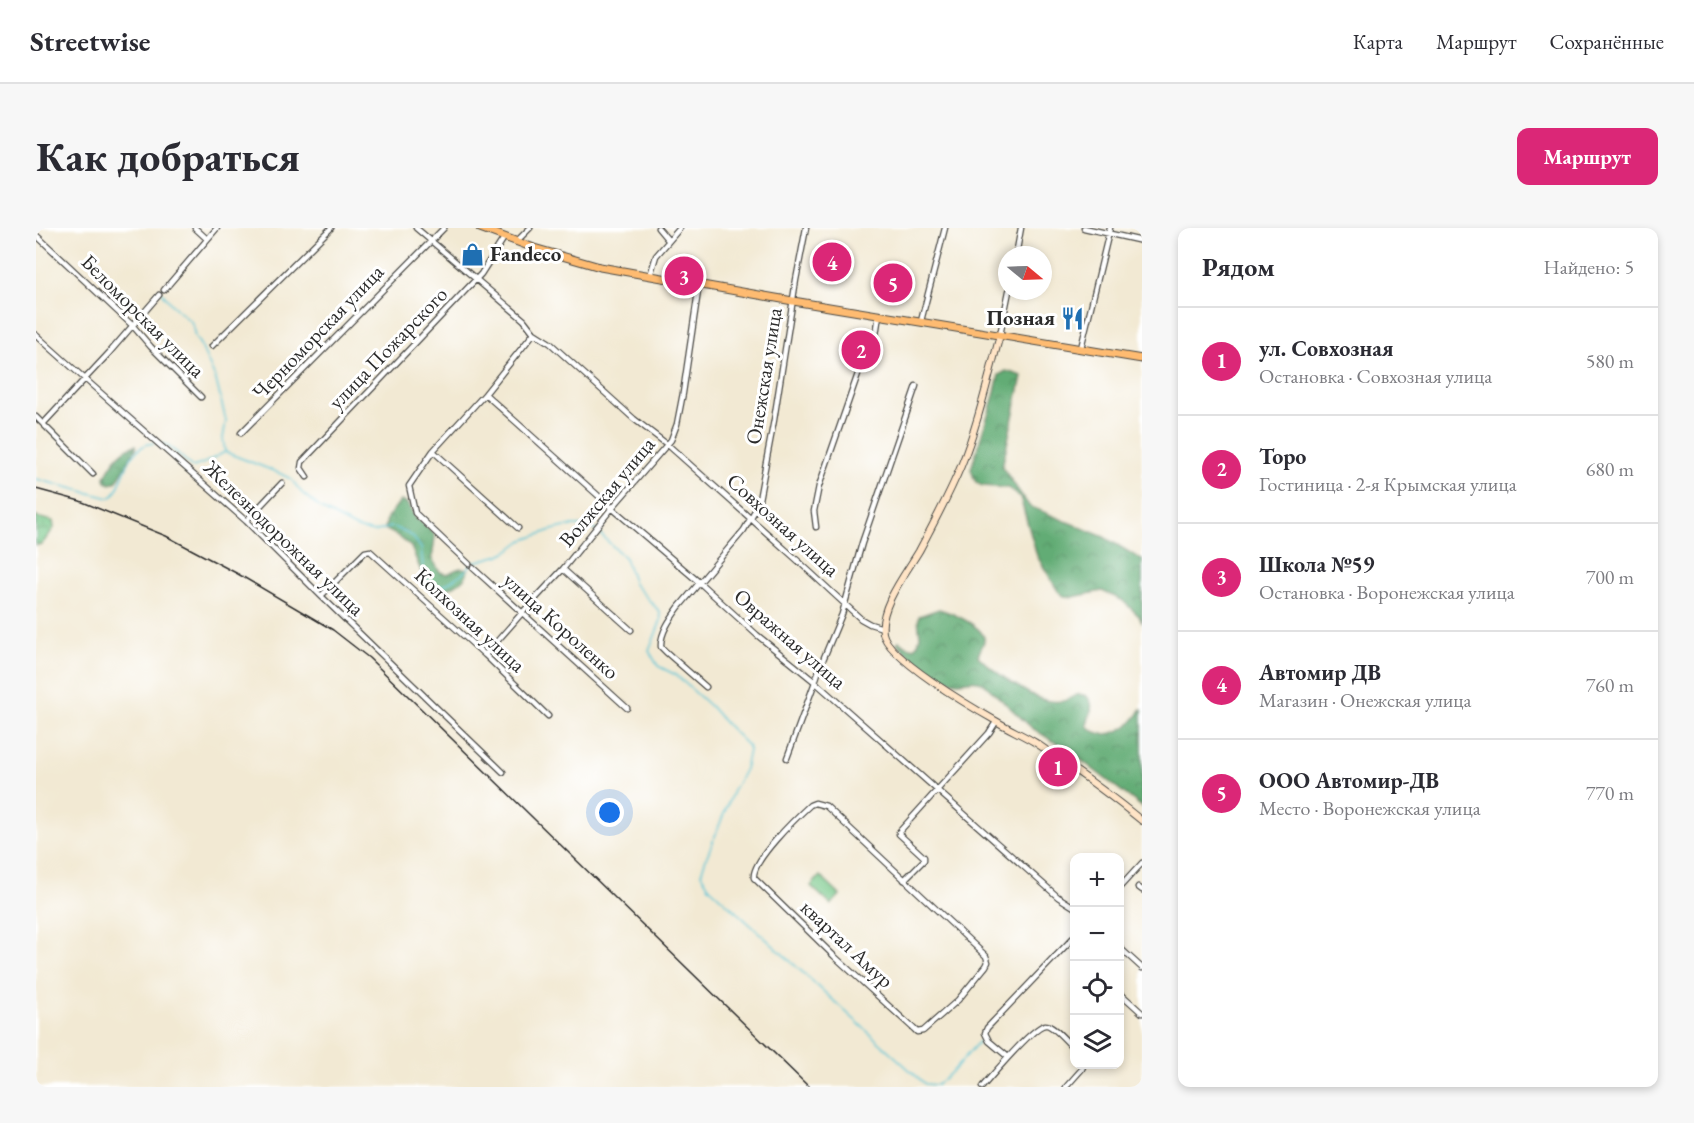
<!DOCTYPE html>
<html lang="ru">
<meta charset="utf-8">
<style>
:root{--surface:#fff;--page:#f7f7f7;--text:#2b2b33;--muted:#7c7c81;--line:#e1e1e2;--accent:#db2777}
body{margin:0;font-family:"EB Garamond",serif;background:var(--page);color:var(--text)}
.controls{position:absolute;right:18px;bottom:18px;display:grid;overflow:hidden;border-radius:12px;box-shadow:0 3px 9px #0003}
.controls button{width:54px;height:54px;display:grid;place-items:center;padding:0;border:0;border-bottom:2px solid var(--line);background:var(--surface);color:var(--text);font:30px sans-serif}
.compass{position:absolute;left:962px;top:18px;width:54px;height:54px;border-radius:50%;background:var(--surface);box-shadow:0 3px 9px #0003;rotate:109deg}
.you{position:absolute;left:574px;top:585px;width:21px;height:21px;margin:-15px;border:4px solid #fff;border-radius:50%;background:#1a73e8;box-shadow:0 0 0 9px #1a73e833}
.badge{display:grid;place-items:center;width:39px;height:39px;border-radius:50%;background:var(--accent);color:#fff;font-size:20px;font-weight:700}
.pin{position:absolute;translate:-50% -50%;border:3px solid #fff;box-shadow:0 2px 6px #0006}
.list{margin:0;padding:0;list-style:none}
h2{display:flex;justify-content:space-between;align-items:center;height:78px;margin:0;padding:0 24px;font-size:26px}
h2 small{font-size:20px;font-weight:400;color:var(--muted)}
.list li{display:grid;grid-template-columns:39px 1fr auto;gap:18px;align-items:center;box-sizing:border-box;height:108px;padding:0 24px;border-top:2px solid var(--line)}
.list b{display:block;font-size:22px;white-space:nowrap}
.list p{margin:0;font-size:20px;white-space:nowrap;color:var(--muted)}
.list em{font-size:20px;font-style:normal;color:var(--muted)}
.icon{flex:none;width:33px;height:33px;fill:none;stroke:currentColor;stroke-width:2;stroke-linecap:round;stroke-linejoin:round}
.map{position:relative;flex:none;width:1106px;height:859px;overflow:hidden;border-radius:12px}
header{display:flex;align-items:center;gap:36px;box-sizing:border-box;height:84px;padding:0 30px;background:var(--surface);border-bottom:2px solid var(--line)}
header strong{font-size:28px}
nav{display:flex;gap:33px;margin-inline-start:auto;font-size:21px}
.intro{display:flex;align-items:center;justify-content:space-between;box-sizing:border-box;height:144px;padding:0 36px}
h1{margin:0;font-size:42px}
.button{padding:15px 27px;border-radius:12px;background:var(--accent);color:#fff;font-size:21px;font-weight:700}
main{display:flex;gap:36px;padding:0 36px}
aside{flex:1;background:var(--surface);border-radius:12px;box-shadow:0 3px 9px #0003}
.map>svg:first-child{display:block}
.forest{fill:url(#forest-crowns);stroke:#466c50;stroke-width:1.5}
.wetland{fill:url(#wetland-marsh);stroke:#527a5a;stroke-width:1.5}
.garden{fill:#78c889;stroke:#527a5a;stroke-width:1.5}
.lines{fill:none;stroke-linecap:round;stroke-linejoin:round}
.stream{stroke:#5ac4d6;stroke-width:1.5}
.minor-casing{stroke:#494844;stroke-width:7}
.secondary-casing{stroke:#494844;stroke-width:8}
.trunk-casing{stroke:#494844;stroke-width:9}
.minor{stroke:#fff;stroke-width:4.5}
.secondary{stroke:#ffe4c6;stroke-width:6}
.trunk{stroke:#febb71;stroke-width:7}
.rail{stroke:#2b2b2b;stroke-width:1.5}
.labels{text-anchor:middle;stroke-width:6;stroke-linejoin:round;paint-order:stroke}
.poi-label{font-size:21px;font-weight:bold;fill:#2b2b2b;stroke:#fff;text-anchor:start}
.street-label{font-size:21px;fill:#2b2b2b;stroke:#fff}
</style>
<header>
<strong>Streetwise</strong>
<nav><a>Карта</a><a>Маршрут</a><a>Сохранённые</a></nav>
</header>
<div class="intro"><h1>Как добраться</h1><a class="button">Маршрут</a></div>
<main>
<div class="map">
<svg width="1106" height="859" viewBox="0 0 1106 859">
<defs>
<pattern id="forest-crowns" width="20" height="18" patternUnits="userSpaceOnUse" patternTransform="scale(1.5)"><rect width="20" height="18" fill="#62ac75"/><path d="M2 6a3 3 0 1 1 6 0M12 15a3 3 0 1 1 6 0" fill="none" stroke="#518c60"/></pattern>
<pattern id="wetland-marsh" width="20" height="14" patternUnits="userSpaceOnUse" patternTransform="scale(1.5)"><rect width="20" height="14" fill="#78c889"/><path d="M1 5h8M5 5V1M11 12h8M15 12V8" fill="none" stroke="#63a370"/></pattern>
</defs>
<rect width="100%" height="100%" fill="#fff"/>
<filter id="ink" filterUnits="userSpaceOnUse"><feTurbulence type="fractalNoise" baseFrequency=".0167" numOctaves="2"/><feDisplacementMap in="SourceGraphic" scale="12" xChannelSelector="R" yChannelSelector="G"/><feConvolveMatrix kernelMatrix="1 2 1 2 8 2 1 2 1" color-interpolation-filters="sRGB"/></filter>
<filter id="wash" filterUnits="userSpaceOnUse"><feTurbulence type="fractalNoise" baseFrequency=".008" numOctaves="4" result="noise"/><feDisplacementMap in="SourceGraphic" scale="24" xChannelSelector="R" yChannelSelector="G"/><feGaussianBlur stdDeviation="1.35" result="paint"/><feColorMatrix in="noise" values="0 0 0 0 0 0 0 0 0 0 0 0 0 0 0 0 0 1.4 0 .05"/><feComposite in="paint" operator="in"/></filter>
<g filter="url(#wash)">
<rect width="100%" height="100%" fill="#f2e9d3"/>
<path class="forest" d="M970,143L986,148L966,239L993,278L1068,309L1106,332V395L1103,388L1086,372L1066,363L1037,369L1028,368L1022,363L1001,328L984,269L972,260L946,258L939,253L935,241L958,168L963,147Z
M100,217V220L81,253L75,256L70,254L69,249C75,236 85,221 100,217Z
M364,273L370,274L379,289L397,304L399,309L396,331L404,344L411,346C419,343 424,337 432,342C430,355 408,365 395,362L392,359L375,319L362,308L349,301L351,290Z
M903,381C914,384 945,397 948,410C949,416 943,422 942,428C954,441 997,472 1014,473C1018,474 1024,473 1028,473C1036,471 1041,463 1050,468C1061,476 1052,488 1051,498C1069,516 1096,500 1106,480V579L1036,525L996,500L946,454C938,450 931,454 922,454C899,453 876,431 861,415L863,413L871,418L879,420C889,407 880,401 883,388Z"/>
<path class="wetland" d="M0,289L17,293L18,300L6,316L0,317Z"/>
<path class="garden" d="M784,648L804,667L795,677L775,658Z"/>
<g class="lines">
<path class="stream" d="M124,62L135,76L156,95L159,109L165,118L180,152L190,193L187,210L189,223
M125,215C138,220 146,230 156,239C167,237 179,229 189,224L243,245L255,251L266,265L287,282L321,300L338,304L355,299L360,300L376,308L385,320L387,338L392,355L399,359L409,357L428,344L438,334L464,327L472,323L485,313L516,302L533,298H549L560,302L589,330L598,356L624,384L625,392L613,423L622,438L640,447L674,478L688,494L712,518L713,522L709,541L697,563L669,633L665,646L673,659L889,856L901,857L919,841L943,813
M0,251L73,270L78,267C89,250 92,217 118,215"/>
</g>
</g>
<g filter="url(#ink)">
<g class="lines">
<defs>
<path id="minor" d="M159,0L171,11
M380,0L488,92L498,105L514,115L598,191L632,217L760,331L825,391L834,396L847,400
M622,0L632,12
M1048,0L1106,13
M0,7L97,98L115,119L165,169
M480,14L494,0
M980,27L985,0
M614,48L620,28L644,0
M128,62L181,0
M885,93L909,0
M0,107L49,151L210,293L285,368L467,544
M964,107L973,63
M176,118L295,0
M1045,120L1074,0
M449,166L576,280L664,355L721,407L779,454L1022,669L1038,679
M0,189L57,246
M7,196L73,125L123,67
M205,205L408,0
M397,223L482,300
M271,249L265,240L266,234L445,46L468,10
M210,293L246,255
M780,299L778,283L783,258L823,143L837,127L843,87
M433,336L379,285L373,258L397,223L449,166L498,105
M437,340L591,480
M527,341L595,402
M285,368L329,324L334,323L449,427L512,488
M449,427L486,385L527,341L576,280L635,212L641,196L647,165L663,57
M670,459L630,424L625,419C624,405 635,390 643,379L708,302L722,277L738,192L760,52L770,0
M751,530L779,454L784,439L806,386L826,315L880,158
M779,575L790,578L950,728L952,734L950,738L922,772L887,803L881,804L878,801L798,728L718,650C715,633 761,589 774,577Z
M868,652L888,632V629L863,606V604L953,505L960,494
M1084,659L1106,635
M1102,659L1106,662
M1084,720L1106,740
M1084,765L1106,785
M972,829L953,813L949,805L951,800L1038,709
M946,859C955,849 999,796 1010,797C1017,797 1033,816 1038,821
M1030,859L1046,841L1048,836"/>
<path id="secondary" d="M964,107C952,151 942,196 925,238C913,267 898,295 883,323C870,345 843,379 847,405C851,430 937,480 960,493C973,501 987,507 1000,515C1037,540 1072,565 1106,593"/>
<path id="trunk" d="M444,0L498,20L564,39L757,73L1106,131"/>
</defs>
<use href="#minor" class="minor-casing"/>
<use href="#secondary" class="secondary-casing"/>
<use href="#trunk" class="trunk-casing"/>
<use href="#minor" class="minor"/>
<use href="#secondary" class="secondary"/>
<use href="#trunk" class="trunk"/>
<path class="rail" d="M0,261L44,273L130,308L202,346L297,402L333,430L773,859"/>
</g>
</g>
<defs>
<symbol id="shop-bare" viewBox="-9 -9 18 18"><path d="M-5-2.5h2.3a2.7 3.5 0 0 1 5.4 0H5L5.5 6h-11ZM-1.5-2.5h3a1.5 2.3 0 0 0-3 0Z" fill="#1f6fb2" stroke="#fff" stroke-width="2.5" paint-order="stroke"/></symbol>
<symbol id="restaurant-bare" viewBox="-9 -9 18 18"><path d="M-5-6h1v4h1v-4h1v4h1v-4h1v5L-1.5 .5V6h-2V.5L-5-1ZM5-6V6H3V1.5H1.5Q1.5-4 5-6Z" fill="#1f6fb2" stroke="#fff" stroke-width="2.5" paint-order="stroke"/></symbol>
</defs>
<g fill-rule="evenodd">
<use href="#shop-bare" x="420" y="10" width="33" height="33"/>
<use href="#restaurant-bare" x="1020" y="74" width="33" height="33"/>
</g>
<g class="labels">
<g class="poi-label">
<text x="454" y="33">Fandeco</text>
<text x="1019" y="97" text-anchor="end">Позная</text>
</g>
<g class="street-label">
<text transform="translate(107 88) rotate(45)" y="7">Беломорская улица</text>
<text transform="translate(282 104) rotate(-46)" y="7">Черноморская улица</text>
<text transform="translate(352 120) rotate(-46)" y="7">улица Пожарского</text>
<text transform="translate(728 148) rotate(-81)" y="7">Онежская улица</text>
<text transform="translate(571 264) rotate(-50)" y="7">Волжская улица</text>
<text transform="translate(747 297) rotate(42)" y="7">Совхозная улица</text>
<text transform="translate(248 310) rotate(44)" y="7">Железнодорожная улица</text>
<text transform="translate(434 392) rotate(43)" y="7">Колхозная улица</text>
<text transform="translate(525 398) rotate(42)" y="7">улица Короленко</text>
<text transform="translate(754 411) rotate(41)" y="7">Овражная улица</text>
<text transform="translate(811 716) rotate(43)" y="7">квартал Амур</text>
</g>
</g>
</svg>
<div class="controls">
<button>+</button>
<button>−</button>
<button><svg class="icon" aria-label="locate" viewBox="0 0 24 24"><circle cx="12" cy="12" r="6"/><path d="M12 2v4M12 18v4M2 12h4M18 12h4"/></svg></button>
<button><svg class="icon" aria-label="layers" viewBox="0 0 24 24"><path d="M12 4l9 5-9 5-9-5zM3 14l9 5 9-5"/></svg></button>
</div>
<svg class="compass" viewBox="-18 -18 36 36"><path d="M0-13l5 13h-10z" fill="#e53935"/><path d="M0 13l5-13h-10z" fill="#7c7c81"/></svg>
<div class="you"></div>
<div class="pin badge" style="left:1022px;top:539px">1</div>
<div class="pin badge" style="left:825px;top:122px">2</div>
<div class="pin badge" style="left:648px;top:48px">3</div>
<div class="pin badge" style="left:796px;top:34px">4</div>
<div class="pin badge" style="left:857px;top:55px">5</div>
</div>
<aside>
<h2>Рядом<small>Найдено: 5</small></h2>
<ul class="list">
<li><span class="badge">1</span><div><b>ул. Совхозная</b><p>Остановка · Совхозная улица</p></div><em>580 m</em></li>
<li><span class="badge">2</span><div><b>Торо</b><p>Гостиница · 2-я Крымская улица</p></div><em>680 m</em></li>
<li><span class="badge">3</span><div><b>Школа №59</b><p>Остановка · Воронежская улица</p></div><em>700 m</em></li>
<li><span class="badge">4</span><div><b>Автомир ДВ</b><p>Магазин · Онежская улица</p></div><em>760 m</em></li>
<li><span class="badge">5</span><div><b>ООО Автомир-ДВ</b><p>Место · Воронежская улица</p></div><em>770 m</em></li>
</ul>
</aside>
</main>
